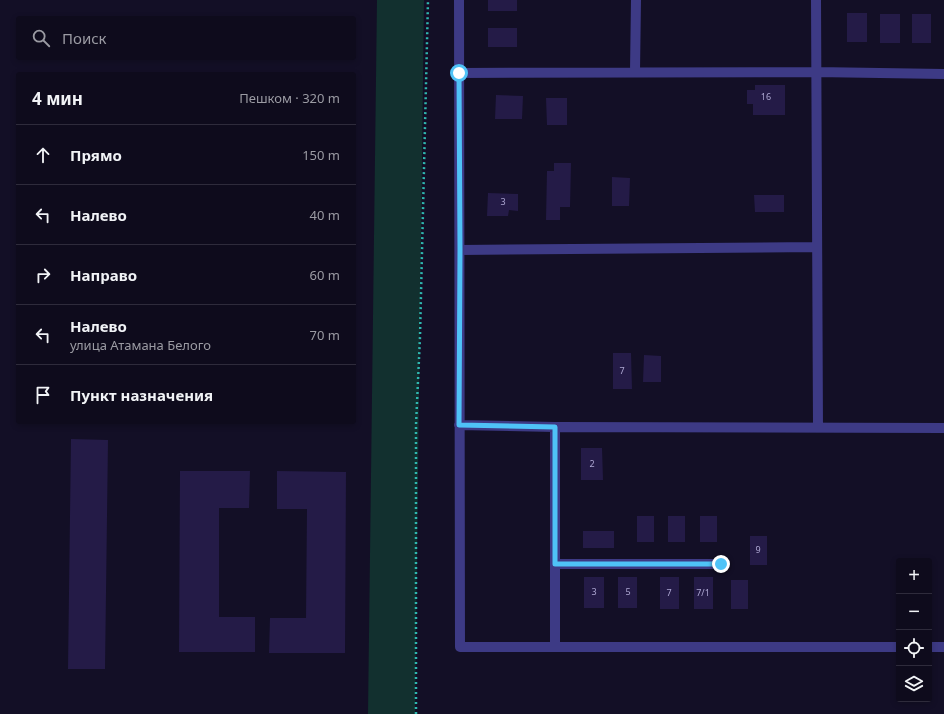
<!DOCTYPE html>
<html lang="ru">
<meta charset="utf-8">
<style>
:root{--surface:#0e0b1c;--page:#171425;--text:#f1f3f6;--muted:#9b9ba3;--line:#2e2b3b}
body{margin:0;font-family:"Noto Sans",sans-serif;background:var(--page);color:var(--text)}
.controls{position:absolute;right:12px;bottom:12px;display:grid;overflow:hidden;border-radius:4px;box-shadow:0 2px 6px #0003}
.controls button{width:36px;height:36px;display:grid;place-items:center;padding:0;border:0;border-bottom:1px solid var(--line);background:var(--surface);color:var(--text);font:20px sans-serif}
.stop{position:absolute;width:12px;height:12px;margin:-9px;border:3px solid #4fc3f7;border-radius:50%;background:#fff}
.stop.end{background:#4fc3f7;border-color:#fff;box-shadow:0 1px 4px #0008}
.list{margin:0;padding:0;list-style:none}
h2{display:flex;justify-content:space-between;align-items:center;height:52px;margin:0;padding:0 16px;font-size:17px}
h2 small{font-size:13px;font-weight:400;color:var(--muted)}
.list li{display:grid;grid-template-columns:26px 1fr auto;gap:12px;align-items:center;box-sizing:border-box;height:60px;padding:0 16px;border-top:1px solid var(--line)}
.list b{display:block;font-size:15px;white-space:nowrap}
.list p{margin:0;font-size:13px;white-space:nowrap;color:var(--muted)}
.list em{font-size:13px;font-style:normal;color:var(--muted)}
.icon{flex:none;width:22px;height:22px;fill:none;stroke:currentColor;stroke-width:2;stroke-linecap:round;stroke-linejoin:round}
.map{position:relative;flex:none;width:944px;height:714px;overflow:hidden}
.search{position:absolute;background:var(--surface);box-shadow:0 2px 6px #0003;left:16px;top:16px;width:340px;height:44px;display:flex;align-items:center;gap:10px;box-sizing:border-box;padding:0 14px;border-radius:4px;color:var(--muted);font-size:15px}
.panel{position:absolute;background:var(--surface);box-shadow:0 2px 6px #0003;left:16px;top:72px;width:340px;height:352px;border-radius:4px}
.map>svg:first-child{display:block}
.green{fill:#12302f}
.building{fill:#241b47}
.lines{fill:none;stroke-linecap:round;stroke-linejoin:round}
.path{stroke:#2fb8b0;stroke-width:2.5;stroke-dasharray:2 3;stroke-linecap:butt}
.minor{stroke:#3d3a85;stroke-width:10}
.route{stroke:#4fc3f7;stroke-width:5}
.labels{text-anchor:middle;stroke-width:3;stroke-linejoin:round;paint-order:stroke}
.number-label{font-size:9px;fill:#aca6d1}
</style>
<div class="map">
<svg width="944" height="714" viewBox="0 0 944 714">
<rect width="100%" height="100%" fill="#130f26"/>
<path class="green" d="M377,0H424L415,714H368Z"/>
<path class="building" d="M488,0H517V11H488Z
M847,13H867V42H847Z
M880,14H900V43H880Z
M912,14H931V43H912Z
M488,28H517V47H488Z
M755,85H785V115H753V104H747V90H755Z
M496,95L523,96L522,119H495Z
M546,98H567V125H547Z
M554,163H571L570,207H560V220H546L547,171H554Z
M612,177L630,178L629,206H612Z
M488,193L518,194V211L509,210L508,216H487Z
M754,195H784V212H755Z
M613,353H631L632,389H613Z
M644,355L661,356V382H643Z
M71,439L108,440L105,669H68Z
M581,448H602L603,480H581Z
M180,471H250L249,508H219V617H255V652H179Z
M277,471L346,472L345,653H269L270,618H306L307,509H277Z
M637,516H654V542H637Z
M668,516H685V542H668Z
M700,516H717V542H700Z
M583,531H614V548H583Z
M750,536H767V565H750Z
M584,577H604V608H584Z
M618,577H637V608H618Z
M660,577H679V609H660Z
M694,577H713V609H694Z
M731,580H748V609H731Z"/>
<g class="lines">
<path class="path" d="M416,714V425L420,337L428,0"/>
<path class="minor" d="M459,0C460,216 459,431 460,647H899
M816,0L818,427
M635,71L636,0
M459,73L816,72L944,74
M460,250L817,247
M459,425L555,427L944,428
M555,427V646
M555,564H721
M929,647H944"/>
</g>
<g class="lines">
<path class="route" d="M459,73L460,250L459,425L555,427V564H721"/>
</g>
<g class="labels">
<g class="number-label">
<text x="766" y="100">16</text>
<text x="503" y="205">3</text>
<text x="622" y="374">7</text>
<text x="592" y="467">2</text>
<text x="758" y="553">9</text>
<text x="594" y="595">3</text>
<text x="628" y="595">5</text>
<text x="669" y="596">7</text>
<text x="703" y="596">7/1</text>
</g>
</g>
</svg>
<div class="controls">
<button>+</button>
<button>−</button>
<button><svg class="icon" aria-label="locate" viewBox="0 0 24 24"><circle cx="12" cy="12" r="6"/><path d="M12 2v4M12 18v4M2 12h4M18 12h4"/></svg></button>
<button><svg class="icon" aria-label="layers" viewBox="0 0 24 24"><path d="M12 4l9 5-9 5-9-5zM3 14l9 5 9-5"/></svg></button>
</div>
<div class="stop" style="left:459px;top:73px"></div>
<div class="stop end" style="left:721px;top:564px"></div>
<div class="search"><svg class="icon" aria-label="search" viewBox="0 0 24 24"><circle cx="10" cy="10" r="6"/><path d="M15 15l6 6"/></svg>Поиск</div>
<section class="panel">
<h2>4 мин<small>Пешком · 320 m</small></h2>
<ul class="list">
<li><svg class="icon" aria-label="ahead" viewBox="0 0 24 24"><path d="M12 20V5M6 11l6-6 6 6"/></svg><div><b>Прямо</b></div><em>150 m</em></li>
<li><svg class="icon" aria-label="left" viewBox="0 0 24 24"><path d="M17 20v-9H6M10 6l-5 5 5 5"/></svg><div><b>Налево</b></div><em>40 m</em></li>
<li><svg class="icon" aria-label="right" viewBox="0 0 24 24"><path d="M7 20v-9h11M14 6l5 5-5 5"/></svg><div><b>Направо</b></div><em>60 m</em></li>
<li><svg class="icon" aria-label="left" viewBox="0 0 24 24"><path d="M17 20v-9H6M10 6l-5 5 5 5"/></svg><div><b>Налево</b><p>улица Атамана Белого</p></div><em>70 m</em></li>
<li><svg class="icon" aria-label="arrive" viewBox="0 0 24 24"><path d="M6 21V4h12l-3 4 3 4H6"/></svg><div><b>Пункт назначения</b></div></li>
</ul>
</section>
</div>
